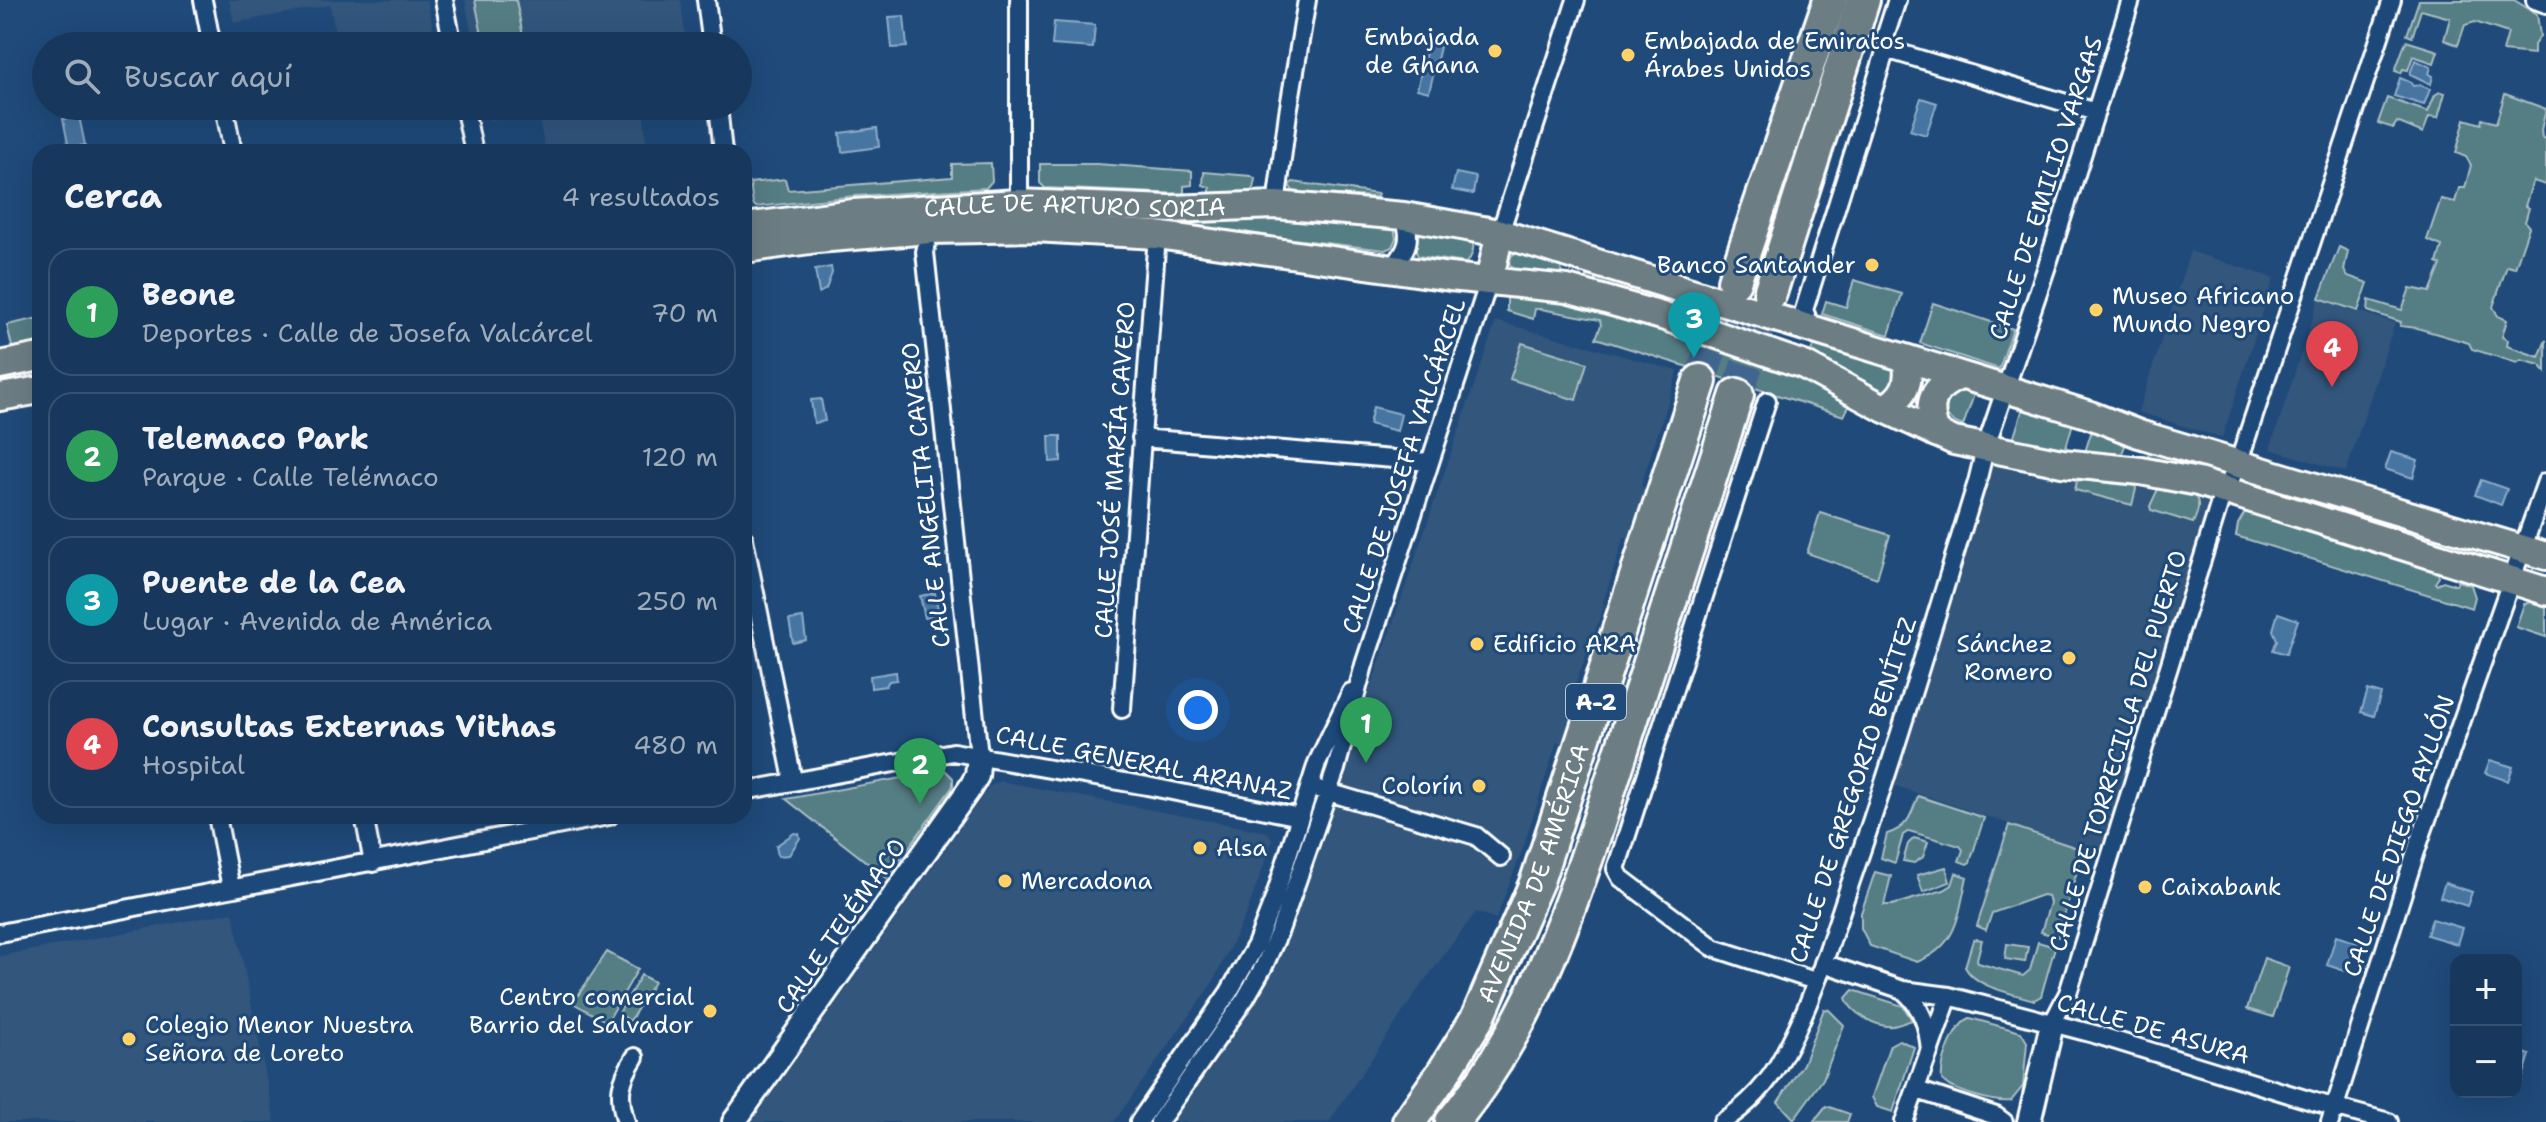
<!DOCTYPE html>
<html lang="es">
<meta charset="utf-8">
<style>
:root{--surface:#17385c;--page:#203f62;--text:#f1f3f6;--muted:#9eacbb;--line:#365272;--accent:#8bbbb9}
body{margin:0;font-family:"Shantell Sans",sans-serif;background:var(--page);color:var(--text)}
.controls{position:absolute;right:24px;bottom:24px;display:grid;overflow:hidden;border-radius:16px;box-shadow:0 8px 32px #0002}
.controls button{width:72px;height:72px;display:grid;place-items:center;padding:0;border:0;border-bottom:2px solid var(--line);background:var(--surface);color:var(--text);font:40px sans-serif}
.you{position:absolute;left:1198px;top:710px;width:28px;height:28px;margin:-20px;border:6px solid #fff;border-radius:50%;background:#1a73e8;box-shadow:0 0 0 12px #1a73e833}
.badge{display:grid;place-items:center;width:52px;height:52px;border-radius:50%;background:var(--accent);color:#fff;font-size:26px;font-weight:700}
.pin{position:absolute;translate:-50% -66px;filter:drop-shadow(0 2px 4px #0008)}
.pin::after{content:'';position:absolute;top:42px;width:28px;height:24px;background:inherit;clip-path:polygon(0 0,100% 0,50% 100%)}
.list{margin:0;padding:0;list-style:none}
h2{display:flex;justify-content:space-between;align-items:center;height:104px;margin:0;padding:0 32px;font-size:34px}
h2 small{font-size:26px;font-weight:400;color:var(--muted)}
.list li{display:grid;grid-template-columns:52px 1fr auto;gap:24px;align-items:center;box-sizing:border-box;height:128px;margin:0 16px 16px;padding:0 16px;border:2px solid var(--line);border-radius:24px}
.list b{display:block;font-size:30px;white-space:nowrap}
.list p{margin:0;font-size:26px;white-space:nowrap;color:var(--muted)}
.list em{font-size:26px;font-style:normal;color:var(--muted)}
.icon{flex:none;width:44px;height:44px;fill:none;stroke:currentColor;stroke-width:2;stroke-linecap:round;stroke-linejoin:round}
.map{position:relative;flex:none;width:2546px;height:1122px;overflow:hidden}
.search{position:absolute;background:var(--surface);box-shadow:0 8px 32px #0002;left:32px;top:32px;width:720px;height:88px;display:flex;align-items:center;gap:20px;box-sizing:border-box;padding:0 28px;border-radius:44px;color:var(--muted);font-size:30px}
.panel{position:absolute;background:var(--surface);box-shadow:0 8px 32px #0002;left:32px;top:144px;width:720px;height:680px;border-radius:24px}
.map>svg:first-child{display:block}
.built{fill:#33567c}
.green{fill:#547d84;stroke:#aabec2;stroke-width:2}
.water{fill:#4674a2;stroke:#90acc7;stroke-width:2}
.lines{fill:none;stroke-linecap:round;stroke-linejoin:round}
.motorway-tunnel{stroke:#41658e;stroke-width:32;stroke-dasharray:32 16;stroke-linecap:butt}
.minor-casing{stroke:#fff;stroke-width:22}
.tertiary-casing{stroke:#fff;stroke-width:28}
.primary-casing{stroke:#fff;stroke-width:32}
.motorway-casing{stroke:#fff;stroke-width:38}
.minor{stroke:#1f4a7a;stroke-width:16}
.tertiary{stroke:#1f4a7a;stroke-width:22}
.primary{stroke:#6c7e84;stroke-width:26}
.motorway{stroke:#6c7e84;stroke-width:32}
.poi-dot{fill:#ffd166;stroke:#1f4a7a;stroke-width:3}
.labels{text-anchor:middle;stroke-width:6;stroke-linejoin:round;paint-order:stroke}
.shield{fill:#1f4a7a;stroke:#bcc9d7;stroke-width:2}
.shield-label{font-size:22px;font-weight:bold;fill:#fff}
.poi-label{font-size:24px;fill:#fff;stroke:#1f4a7a;text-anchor:start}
.street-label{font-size:24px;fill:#fff;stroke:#1f4a7a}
</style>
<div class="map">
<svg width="2546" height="1122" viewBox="0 0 2546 1122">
<rect width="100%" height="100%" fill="#1f4a7a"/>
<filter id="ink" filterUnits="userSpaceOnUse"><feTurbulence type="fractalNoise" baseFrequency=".0125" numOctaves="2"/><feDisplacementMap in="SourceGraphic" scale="16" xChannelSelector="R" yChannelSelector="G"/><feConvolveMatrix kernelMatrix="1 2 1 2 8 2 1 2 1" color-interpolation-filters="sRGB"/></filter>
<g filter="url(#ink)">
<path class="built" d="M229,0H427L434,33L371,46H338L330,5L234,23Z
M465,0H681L686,46H474Z
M486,106H643L647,152H546L537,111L489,120Z
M2190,251L2274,278L2222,438L2138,412Z
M2319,298L2395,323L2346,472L2270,449Z
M1496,321L1678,371L1641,486L1645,488L1629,538L1624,537L1603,603L1605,604L1574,689L1579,691L1562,743L1557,742L1521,854L1496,919L1476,912L1418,990L1329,1122H1170L1255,999L1297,904Z
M1985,449L2226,491L2110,858L1884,782Z
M1000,781L1268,832L1273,840L1247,912L1213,982L1114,1122H752L989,787Z
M233,912L275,1122H0V956Z"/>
<path class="green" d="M475,0H516L525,46H484Z
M2419,0H2514L2537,14L2540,36L2534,45V54L2503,51L2508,33L2475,22L2465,25L2458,45L2444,40L2450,18L2421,10L2412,37L2407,35Z
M2406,41L2438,51L2434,63L2413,56L2408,70L2403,69L2401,73L2395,71Z
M2440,92L2445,93L2438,118L2429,117L2423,133L2397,122L2393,128L2378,123L2387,98L2428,112L2435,95Z
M2505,94L2546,109L2541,130L2542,138L2546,139V185L2533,181L2525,206L2529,208L2525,222L2529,227L2515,268L2507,266L2493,307L2498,316L2507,320L2502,337L2508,340L2507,346L2539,357L2546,340V372L2540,365L2521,360L2517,363L2472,349L2469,343L2417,328L2400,326L2401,322L2368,311L2369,300L2402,310L2410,288L2430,292L2441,265L2437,263L2442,246L2427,240L2441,199L2455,202L2459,188H2465L2471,165L2466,157L2456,153L2465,119L2481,124L2482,119L2496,123Z
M991,163L992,181L986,188L855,196L756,207L753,204L750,183L785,179L788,190L952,177V164Z
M1040,164H1097L1192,171V185L1184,186V194L1045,188L1040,183Z
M1204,172L1251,176L1255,179L1253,189L1248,193L1210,194V187L1203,185Z
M1293,182L1378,194L1377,197L1300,193L1293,191L1289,185Z
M1030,215L1313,216L1394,228L1396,238L1392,247L1385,250L1175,225Z
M1417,230L1471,238C1476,245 1472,258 1466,263L1418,256L1414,246Z
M2339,247L2348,251L2344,270L2348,276L2368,283L2358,311L2319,298Z
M1520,251L1560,264L1562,273L1558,276L1515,271L1509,263L1512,255Z
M1588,273L1669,297L1665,305L1590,282L1587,279Z
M1854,280L1902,294L1889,335L1822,314L1826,301L1846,307Z
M1507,295L1585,306L1629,319L1788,370L1851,402L1844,416L1596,338L1601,325L1600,320L1541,309H1535L1533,319L1507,311Z
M1933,303L2013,329L1999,369L1920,343Z
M39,318L40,346L13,351L7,325Z
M1815,341L1894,365L1901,374L1888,393L1810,354Z
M1522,343L1587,363L1576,400L1510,379Z
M1965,387L1975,392L1963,426C1947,420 1942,414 1946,398Z
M2023,408L2073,423L2064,454L2012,443Z
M2092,430L2126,443L2121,456L2084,455Z
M2151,450L2218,471V474L2216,476L2149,460L2148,455Z
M2080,480L2135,486L2136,489L2132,505L2075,490L2077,481Z
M2264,484L2495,552L2497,563L2262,490Z
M2158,489L2192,493C2202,502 2198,512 2193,523L2151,510L2150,506Z
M2245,512L2438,573L2439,577L2435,583L2437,585L2443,581L2456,585L2458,581L2471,585L2475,597L2472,608L2236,536L2238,524Z
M1820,513L1890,535L1877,578L1807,553Z
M2531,602L2546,607V637L2516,627L2524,604Z
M945,770L953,778V786L887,878L786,799Z
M1918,796L1984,818L1970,862L1967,864L1959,861L1963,850L1960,846L1909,831L1903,835L1895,863L1881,858L1887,834C1908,828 1911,815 1918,796Z
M2009,825L2083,850L2058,937L2041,932L2050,903L2048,896L2042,895L1992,913L1986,930L1977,926Z
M1914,838L1928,842L1923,857L1914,863L1903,861L1908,844Z
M1946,867L1950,882L1923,892L1917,875Z
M1875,872L1891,876L1884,905H1892L1944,890L1952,885L1956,873L1967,877C1958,916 1958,946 1917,962L1870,946L1861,928V913Z
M1977,939L1982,940L1977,959L1978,963L2023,976L2030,970L2038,942L2055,947L2041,996L2034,1000C2012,993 1976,988 1965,967L1973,940Z
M2007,944L2028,947L2025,962L2005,959Z
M607,952L638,969L607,1022L573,1003Z
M2264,958L2289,967L2273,1017L2247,1009Z
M641,975L654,982L630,1021L619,1013Z
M1853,990L1903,1006L1912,1020C1906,1022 1899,1025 1893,1026C1878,1028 1850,1013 1846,998Z
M1824,1009L1829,1010L1844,1025L1823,1079L1794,1119L1778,1102L1803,1064Z
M1970,1018L2021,1032L2027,1042L2023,1086L2011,1101C1996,1103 1953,1092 1942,1080C1940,1063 1954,1025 1970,1018Z
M1899,1040L1914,1047L1893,1112L1877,1107L1872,1097L1890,1045Z
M1826,1106L1850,1114L1847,1122H1813Z"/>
<path class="water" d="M904,16L907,47L892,48L889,17Z
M1054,22L1095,25L1093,48L1052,45Z
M1429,40L1441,43L1429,92L1417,89Z
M2415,60L2431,67L2429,74L2433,76L2431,84L2410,74Z
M2400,78L2410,82L2413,86L2420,85L2430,89L2424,105L2394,96Z
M1921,98L1937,103L1926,135L1910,130Z
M79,116L85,145L69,148L63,119Z
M877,128L879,147L842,152L840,133Z
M1456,173L1476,177L1473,194L1452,190Z
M831,267L832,273L826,289L819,293L815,270Z
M821,399L825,421L814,423L811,400Z
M1373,407L1401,414L1397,431L1369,424Z
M1049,436H1061V461L1050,462Z
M2391,452L2418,460L2413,478L2385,469Z
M2481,480L2507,489L2501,505L2475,495Z
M935,593L939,616L925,618L920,596Z
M2278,613L2298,620L2286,654L2273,650L2277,640L2273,630Z
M803,618L806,640L793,643L789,620Z
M896,672L897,680L889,681L886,686L871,688L870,676Z
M2368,690L2381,694L2374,716L2361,712Z
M2490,760L2513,767L2508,781L2485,773Z
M794,833L799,834L800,838L789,855L778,856L776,846Z
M2445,883L2472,892L2467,906L2440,897Z
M2432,919L2462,928L2457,944L2427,935Z
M2336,936L2358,943L2348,972L2327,965Z
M2516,1050L2530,1055L2520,1086L2516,1085Z"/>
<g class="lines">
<path class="motorway-tunnel" d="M1700,381L1734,281
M1737,395L1770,293"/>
<defs>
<path id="minor" d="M203,0L212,46
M444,0L453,46
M706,0L712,46
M1019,0V210
M2535,0L2546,4
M1886,49L2096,112
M224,106L233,152
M464,106L474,152
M718,106L723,152
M1276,205L1288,113L1307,0
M930,230L925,252L979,756
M1500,233L1576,0
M1393,267C1408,249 1412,239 1404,216
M1812,329L1804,310L1886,49V34L1897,0
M1767,401L1616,869L1621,878L1714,948L1815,981
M1141,438L1429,462
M744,539L792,775L788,783
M1122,709L1157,235
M1318,789L1476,836L1501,857
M744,791L953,752L1147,786L1300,817
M217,816L231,888
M364,816L373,863
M0,933L609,816
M1823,963L1903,990
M2052,1024L2068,993L2220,502L2238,464L2392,0
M1930,1051C1928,1026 1922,1007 1903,990L1949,996L2094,1034L2315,1102L2389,1122
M1917,1090L1996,1116L2004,1122
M626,1122C617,1094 620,1081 635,1057
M1139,1122L1229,992L1256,945L1274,899L1317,763L1351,692
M1159,1122L1245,999L1264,966L1280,930L1336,769L1364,665L1489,281
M1722,1122C1747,1106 1769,1083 1783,1056C1813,1002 1831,940 1851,881C1897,749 1936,615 1977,482L1985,449L2049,260L2131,0
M1904,1122L1949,996
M2330,1122L2418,845L2546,482"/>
<path id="tertiary" d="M734,1122L970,788L977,776L979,756
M2029,1122L2052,1024"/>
<g id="primary">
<path id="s1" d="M744,227L853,213L1018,203L1170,209L1276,205L1404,216L1500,233L2090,415L2139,434L2546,556"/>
<path d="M744,249L817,239L930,230L1034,228L1157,235L1450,277L1567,289L1662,316L1804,365L1885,409L1954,441L2062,463L2141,471L2198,482L2546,591"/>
<path d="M1489,281L1500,233"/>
<path d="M0,365L40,357"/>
<path d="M0,397L40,390"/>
<path d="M1885,409C1906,394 1910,384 1907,359"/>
<path d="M1936,433C1926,405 1931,387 1960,376"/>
</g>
<g id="motorway">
<path d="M1734,281L1830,0"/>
<path d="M1770,293L1863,0"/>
<path id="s2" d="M1409,1122L1442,1075L1478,1017L1537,881L1700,381"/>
<path d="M1452,1122C1543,1013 1583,869 1626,737C1663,623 1700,509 1737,395"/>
</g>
</defs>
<use href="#minor" class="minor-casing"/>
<use href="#tertiary" class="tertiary-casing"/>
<use href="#primary" class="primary-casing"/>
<use href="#motorway" class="motorway-casing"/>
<use href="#minor" class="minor"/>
<use href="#tertiary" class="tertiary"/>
<use href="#primary" class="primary"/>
<use href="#motorway" class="motorway"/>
</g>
</g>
<g class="poi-dot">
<circle cx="1495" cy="51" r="8"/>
<circle cx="1628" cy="55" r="8"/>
<circle cx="1872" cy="265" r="8"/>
<circle cx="2096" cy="310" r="8"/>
<circle cx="1477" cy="644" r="8"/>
<circle cx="2069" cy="658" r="8"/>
<circle cx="1479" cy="786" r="8"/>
<circle cx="1200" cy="848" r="8"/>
<circle cx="1005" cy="881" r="8"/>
<circle cx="2145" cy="887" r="8"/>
<circle cx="710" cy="1011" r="8"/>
<circle cx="129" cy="1039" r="8"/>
</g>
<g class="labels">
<rect class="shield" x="1566" y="684" width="60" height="36" rx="6"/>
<g class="shield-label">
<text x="1596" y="710">A-2</text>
</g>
<g class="poi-label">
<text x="1479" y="45" text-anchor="end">Embajada<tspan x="1479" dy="28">de Ghana</tspan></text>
<text x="1644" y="49">Embajada de Emiratos<tspan x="1644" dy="28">Árabes Unidos</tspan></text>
<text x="1856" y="273" text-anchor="end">Banco Santander</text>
<text x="2112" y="304">Museo Africano<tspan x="2112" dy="28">Mundo Negro</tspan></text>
<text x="1493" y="652">Edificio ARA</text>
<text x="2053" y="652" text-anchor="end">Sánchez<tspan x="2053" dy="28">Romero</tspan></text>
<text x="1463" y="794" text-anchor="end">Colorín</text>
<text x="1216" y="856">Alsa</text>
<text x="1021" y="889">Mercadona</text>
<text x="2161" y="895">Caixabank</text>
<text x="694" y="1005" text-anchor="end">Centro comercial<tspan x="694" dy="28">Barrio del Salvador</tspan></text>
<text x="145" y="1033">Colegio Menor Nuestra<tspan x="145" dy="28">Señora de Loreto</tspan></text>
</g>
<g class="street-label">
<text transform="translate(2046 188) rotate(-72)" y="8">CALLE DE EMILIO VARGAS</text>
<text dy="8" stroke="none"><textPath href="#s1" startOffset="332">CALLE DE ARTURO SORIA</textPath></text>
<text transform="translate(1404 466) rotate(-72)" y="8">CALLE DE JOSEFA VALCÁRCEL</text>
<text transform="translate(1115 470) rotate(-86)" y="8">CALLE JOSÉ MARÍA CAVERO</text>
<text transform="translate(926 495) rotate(-96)" y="8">CALLE ANGELITA CAVERO</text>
<text transform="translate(2118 751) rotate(-73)" y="8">CALLE DE TORRECILLA DEL PUERTO</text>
<text transform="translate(1144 763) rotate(11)" y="8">CALLE GENERAL ARANAZ</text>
<text transform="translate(1853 790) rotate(-72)" y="8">CALLE DE GREGORIO BENÍTEZ</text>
<text transform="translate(2399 836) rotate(-71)" y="8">CALLE DE DIEGO AYLLÓN</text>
<text dy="8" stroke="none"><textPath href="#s2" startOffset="280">AVENIDA DE AMÉRICA</textPath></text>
<text transform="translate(841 926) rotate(-55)" y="8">CALLE TELÉMACO</text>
<text transform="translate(2153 1029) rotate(16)" y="8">CALLE DE ASURA</text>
</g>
</g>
</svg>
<div class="controls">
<button>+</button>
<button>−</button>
</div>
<div class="you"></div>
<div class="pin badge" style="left:1366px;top:763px;background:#2e9e5b">1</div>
<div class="pin badge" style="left:920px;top:804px;background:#2e9e5b">2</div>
<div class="pin badge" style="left:1694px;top:358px;background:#0f9aa8">3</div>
<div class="pin badge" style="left:2332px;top:387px;background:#e0444e">4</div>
<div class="search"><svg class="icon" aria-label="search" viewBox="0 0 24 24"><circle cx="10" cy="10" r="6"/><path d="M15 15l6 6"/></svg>Buscar aquí</div>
<section class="panel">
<h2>Cerca<small>4 resultados</small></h2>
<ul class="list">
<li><span class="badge" style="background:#2e9e5b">1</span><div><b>Beone</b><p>Deportes · Calle de Josefa Valcárcel</p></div><em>70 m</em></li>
<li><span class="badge" style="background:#2e9e5b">2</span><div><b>Telemaco Park</b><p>Parque · Calle Telémaco</p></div><em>120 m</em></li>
<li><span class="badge" style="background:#0f9aa8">3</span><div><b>Puente de la Cea</b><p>Lugar · Avenida de América</p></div><em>250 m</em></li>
<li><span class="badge" style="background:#e0444e">4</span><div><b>Consultas Externas Vithas</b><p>Hospital</p></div><em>480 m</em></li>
</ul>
</section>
</div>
